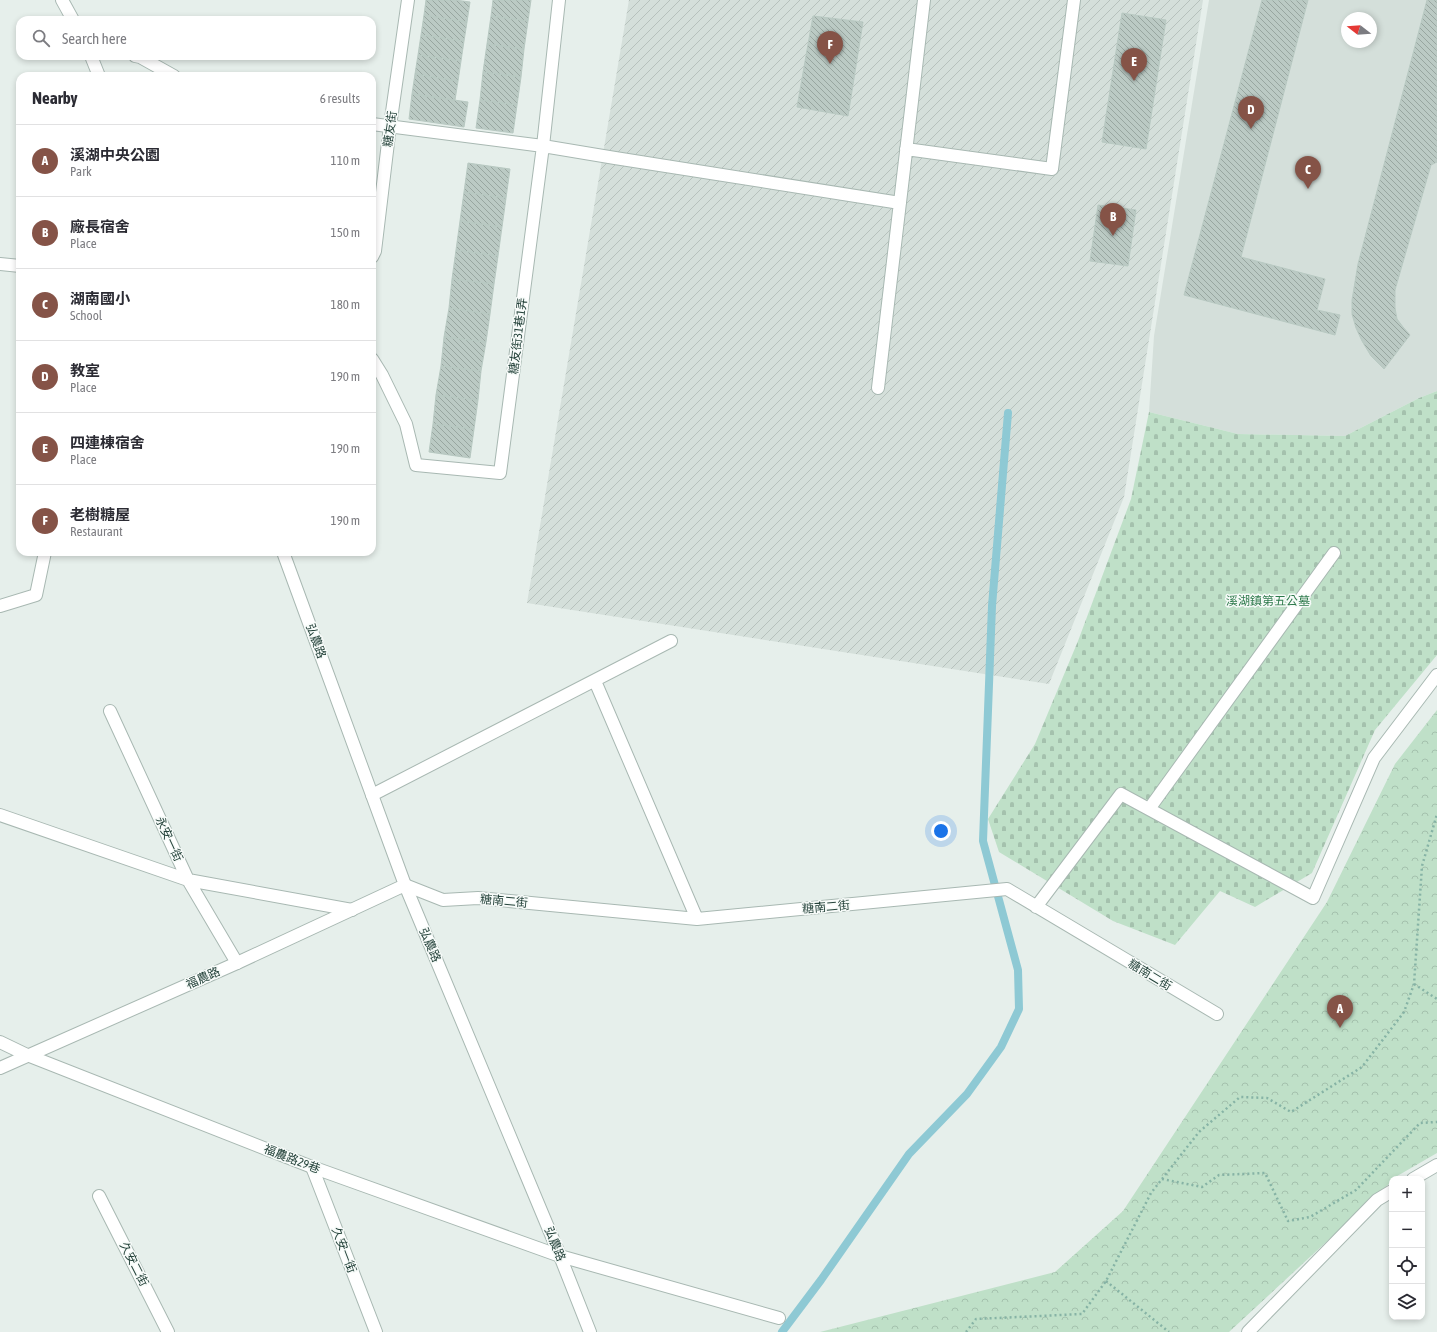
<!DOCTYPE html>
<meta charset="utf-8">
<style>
:root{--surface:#fff;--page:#f2f2f3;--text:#2b2b33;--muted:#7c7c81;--line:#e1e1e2;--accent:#855347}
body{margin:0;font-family:"Asap Condensed","Noto Sans TC",sans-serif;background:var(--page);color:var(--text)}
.controls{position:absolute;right:12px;bottom:12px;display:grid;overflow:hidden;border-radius:8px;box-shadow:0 2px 6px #0003}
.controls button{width:36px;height:36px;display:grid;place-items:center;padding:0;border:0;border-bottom:1px solid var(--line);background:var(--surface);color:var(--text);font:20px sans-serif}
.compass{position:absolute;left:1341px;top:12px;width:36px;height:36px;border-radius:50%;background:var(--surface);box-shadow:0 2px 6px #0003;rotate:287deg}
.you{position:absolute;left:941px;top:831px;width:14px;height:14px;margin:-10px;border:3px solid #fff;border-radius:50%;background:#1a73e8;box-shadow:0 0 0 6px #1a73e833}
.badge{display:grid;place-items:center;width:26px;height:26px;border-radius:50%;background:var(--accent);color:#fff;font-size:13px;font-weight:700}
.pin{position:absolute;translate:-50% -33px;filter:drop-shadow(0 1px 2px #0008)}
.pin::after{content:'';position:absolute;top:21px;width:14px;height:12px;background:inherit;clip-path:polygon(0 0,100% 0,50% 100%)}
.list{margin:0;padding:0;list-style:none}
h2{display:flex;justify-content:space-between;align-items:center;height:52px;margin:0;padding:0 16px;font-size:17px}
h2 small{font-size:13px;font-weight:400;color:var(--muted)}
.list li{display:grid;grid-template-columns:26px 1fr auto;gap:12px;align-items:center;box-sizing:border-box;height:72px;padding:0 16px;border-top:1px solid var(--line)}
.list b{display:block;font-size:15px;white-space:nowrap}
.list p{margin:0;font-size:13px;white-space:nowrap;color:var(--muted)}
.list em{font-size:13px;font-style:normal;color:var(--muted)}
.icon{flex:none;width:22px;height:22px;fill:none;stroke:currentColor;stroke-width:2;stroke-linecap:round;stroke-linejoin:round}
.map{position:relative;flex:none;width:1437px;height:1332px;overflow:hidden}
.search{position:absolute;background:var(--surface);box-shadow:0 2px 6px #0003;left:16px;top:16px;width:360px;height:44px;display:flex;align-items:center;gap:10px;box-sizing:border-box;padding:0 14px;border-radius:12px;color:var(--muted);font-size:15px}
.panel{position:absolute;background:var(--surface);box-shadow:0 2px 6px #0003;left:16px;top:72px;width:360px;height:484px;border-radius:12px}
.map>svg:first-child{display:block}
.built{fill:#d4dfda;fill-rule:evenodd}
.industrial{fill:url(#industrial-furrows)}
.cemetery{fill:url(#cemetery-stones)}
.park{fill:url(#park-crowns)}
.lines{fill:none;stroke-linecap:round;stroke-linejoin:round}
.stream{stroke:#8ec9d4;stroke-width:8}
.building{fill:url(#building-back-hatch);stroke:#b8c9c2}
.lane-casing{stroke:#a8b8b2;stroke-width:14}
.street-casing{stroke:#a8b8b2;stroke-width:14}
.path{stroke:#86b3a5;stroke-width:2.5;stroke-dasharray:2 3;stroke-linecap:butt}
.lane{stroke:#fff;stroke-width:12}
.street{stroke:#fff;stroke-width:12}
.labels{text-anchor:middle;stroke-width:3;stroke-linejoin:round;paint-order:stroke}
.street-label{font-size:12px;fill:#24423a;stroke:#f7fbf9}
.park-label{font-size:12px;fill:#2d7a4b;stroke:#f7fbf9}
</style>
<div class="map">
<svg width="1437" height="1332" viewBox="0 0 1437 1332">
<defs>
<pattern id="industrial-furrows" width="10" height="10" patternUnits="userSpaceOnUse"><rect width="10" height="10" fill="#d4dfda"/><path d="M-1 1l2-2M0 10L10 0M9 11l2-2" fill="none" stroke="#b6c1bc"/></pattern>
<pattern id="cemetery-stones" width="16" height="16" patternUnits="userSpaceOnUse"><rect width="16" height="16" fill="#bfe0c8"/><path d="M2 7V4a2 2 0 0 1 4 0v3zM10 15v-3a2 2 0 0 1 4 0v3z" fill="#a4c1ad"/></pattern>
<pattern id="park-crowns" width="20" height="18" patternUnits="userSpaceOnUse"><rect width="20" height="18" fill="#bfe0c8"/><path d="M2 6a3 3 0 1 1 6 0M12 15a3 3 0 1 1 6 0" fill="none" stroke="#a4c1ad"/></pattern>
<pattern id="building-back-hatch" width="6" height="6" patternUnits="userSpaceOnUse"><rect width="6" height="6" fill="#bbcac4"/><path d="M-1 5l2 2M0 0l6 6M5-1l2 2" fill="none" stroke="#98a6a0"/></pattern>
</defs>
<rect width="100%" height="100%" fill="#e6efeb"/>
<path class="built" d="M1209,0H1437V391L1419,398L1345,436L1238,434L1149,412L1154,336ZM1347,18H1371V42H1347Z"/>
<path class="industrial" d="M629,0H1203L1124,497L1049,684L527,603Z"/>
<path class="cemetery" d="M1437,391V655L1375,730L1312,873L1255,907L1220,891L1175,945L1113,921L999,852L988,819L1035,744L1078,641L1131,499L1149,412L1238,434L1345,436L1419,398Z"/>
<path class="park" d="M1437,710V1153L1392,1179V1181L1229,1332H820L1055,1272L1123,1211L1327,902L1395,764Z"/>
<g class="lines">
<path class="stream" d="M782,1332L821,1280L909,1154L967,1094L1001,1047L1019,1009L1018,970L983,841L992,606L1008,413"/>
</g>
<path class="building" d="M426,0H455L470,2L467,22L424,15Z
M493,0H531L528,21L491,16Z
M1262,0H1308L1241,257L1325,279L1317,310L1340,315L1335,335L1184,295Z
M1427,0H1437V162L1431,165L1395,290V308L1397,319L1403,327L1410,335L1384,369L1371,356L1362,341L1356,328L1352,314V300L1358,264Z
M1122,13L1166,20L1146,149L1102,142Z
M424,15L467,22L464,41L421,35Z
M491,16L528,21L524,49L487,44Z
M813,16L863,22L848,116L797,107Z
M421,35L464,41L461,61L418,55Z
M487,44L524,49L521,77L483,72Z
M418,55L461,61L458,81L415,74Z
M483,72L521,77L517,105L480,100Z
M415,74L458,81L455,100L412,94Z
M412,94L468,102L464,127L409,119Z
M480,100L517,105L513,133L476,128Z
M468,163L510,169L506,198L464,192Z
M464,192L506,198L502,227L460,221Z
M1098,205L1136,210L1128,266L1090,261Z
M460,221L502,227L498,256L456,250Z
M456,250L498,256L494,284L452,279Z
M452,279L494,284L490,314L449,308Z
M449,308L490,314L486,342L444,337Z
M444,337L486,342L481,371L441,366Z
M441,366L481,371L478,400L436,395Z
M436,395L478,400L474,429L433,424Z
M433,424L474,429L470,458L429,452Z"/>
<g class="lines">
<defs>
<path id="lane" d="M135,56L140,57L174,76
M372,124L543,146L615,158L900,203
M906,149L1052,169L1074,0
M0,264L20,266
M372,359L382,375L406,424L416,465L500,473L543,146L559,0
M878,388L924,0
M0,606L36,595L45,552
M595,681L697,919
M110,711L188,880L237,963
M372,795L671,641
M1149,809L1334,553
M0,815L188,880L352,910
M405,885L443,900L478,898L697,919L1007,889L1217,1014
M1036,907L1121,794L1313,898L1374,758L1437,675
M0,1042L27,1055L312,1167L560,1256L779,1318
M1413,1179L1437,1165
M1248,1332L1377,1200L1392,1191"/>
<path id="street" d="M62,0L73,20
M91,56L99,76
M372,257L375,251L390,126L408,0
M283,552L405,885L560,1256L590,1332
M0,1068L237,963L405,885
M312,1167L376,1332
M99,1196L168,1332"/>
</defs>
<use href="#lane" class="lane-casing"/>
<use href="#street" class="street-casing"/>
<path class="path" d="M1414,984L1437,999
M1162,1179L1202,1187L1219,1175L1265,1173L1288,1221L1310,1217L1356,1190L1420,1123L1437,1122
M1106,1281L1169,1332
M966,1332L976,1319L1082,1314L1106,1281L1151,1193L1199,1132L1240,1097L1267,1098L1291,1112L1362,1067L1404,1012L1414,984L1422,866L1437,814"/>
<use href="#lane" class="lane"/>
<use href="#street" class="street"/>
</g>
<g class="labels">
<g class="street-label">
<text transform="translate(390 129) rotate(-82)" y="4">糖友街</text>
<text transform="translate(518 336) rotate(-83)" y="4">糖友街31巷1弄</text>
<text transform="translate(316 641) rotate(70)" y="4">弘農路</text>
<text transform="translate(169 839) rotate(65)" y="4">永安一街</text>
<text transform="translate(504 901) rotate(5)" y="4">糖南二街</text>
<text transform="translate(826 907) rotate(-5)" y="4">糖南二街</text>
<text transform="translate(430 945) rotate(67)" y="4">弘農路</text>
<text transform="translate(1150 975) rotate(31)" y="4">糖南二街</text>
<text transform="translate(203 978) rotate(-24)" y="4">福農路</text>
<text transform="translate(292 1159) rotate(21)" y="4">福農路29巷</text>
<text transform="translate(555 1244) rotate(68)" y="4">弘農路</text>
<text transform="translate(344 1250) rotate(69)" y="4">久安一街</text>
<text transform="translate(134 1264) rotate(63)" y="4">久安二街</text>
</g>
<g class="park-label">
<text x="1268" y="605">溪湖鎮第五公墓</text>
</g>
</g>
</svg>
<div class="controls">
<button>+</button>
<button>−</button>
<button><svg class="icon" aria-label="locate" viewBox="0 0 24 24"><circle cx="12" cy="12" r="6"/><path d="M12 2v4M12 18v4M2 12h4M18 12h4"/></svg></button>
<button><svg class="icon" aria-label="layers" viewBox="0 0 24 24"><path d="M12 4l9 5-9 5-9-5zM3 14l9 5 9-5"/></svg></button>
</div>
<svg class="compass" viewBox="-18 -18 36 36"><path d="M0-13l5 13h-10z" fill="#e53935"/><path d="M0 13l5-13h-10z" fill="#7c7c81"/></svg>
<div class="you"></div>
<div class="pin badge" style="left:1340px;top:1028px">A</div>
<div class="pin badge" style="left:1113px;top:236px">B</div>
<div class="pin badge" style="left:1308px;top:189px">C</div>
<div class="pin badge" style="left:1251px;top:129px">D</div>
<div class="pin badge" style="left:1134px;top:81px">E</div>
<div class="pin badge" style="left:830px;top:64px">F</div>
<div class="search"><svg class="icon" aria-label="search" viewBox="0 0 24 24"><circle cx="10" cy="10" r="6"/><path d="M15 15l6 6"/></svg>Search here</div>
<section class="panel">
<h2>Nearby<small>6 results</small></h2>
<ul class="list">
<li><span class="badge">A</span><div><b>溪湖中央公園</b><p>Park</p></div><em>110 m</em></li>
<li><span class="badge">B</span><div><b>廠長宿舍</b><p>Place</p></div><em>150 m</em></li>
<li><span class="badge">C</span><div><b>湖南國小</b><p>School</p></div><em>180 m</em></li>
<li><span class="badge">D</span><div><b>教室</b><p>Place</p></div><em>190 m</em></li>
<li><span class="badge">E</span><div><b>四連棟宿舍</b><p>Place</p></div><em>190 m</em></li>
<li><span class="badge">F</span><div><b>老樹糖屋</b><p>Restaurant</p></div><em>190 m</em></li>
</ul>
</section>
</div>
